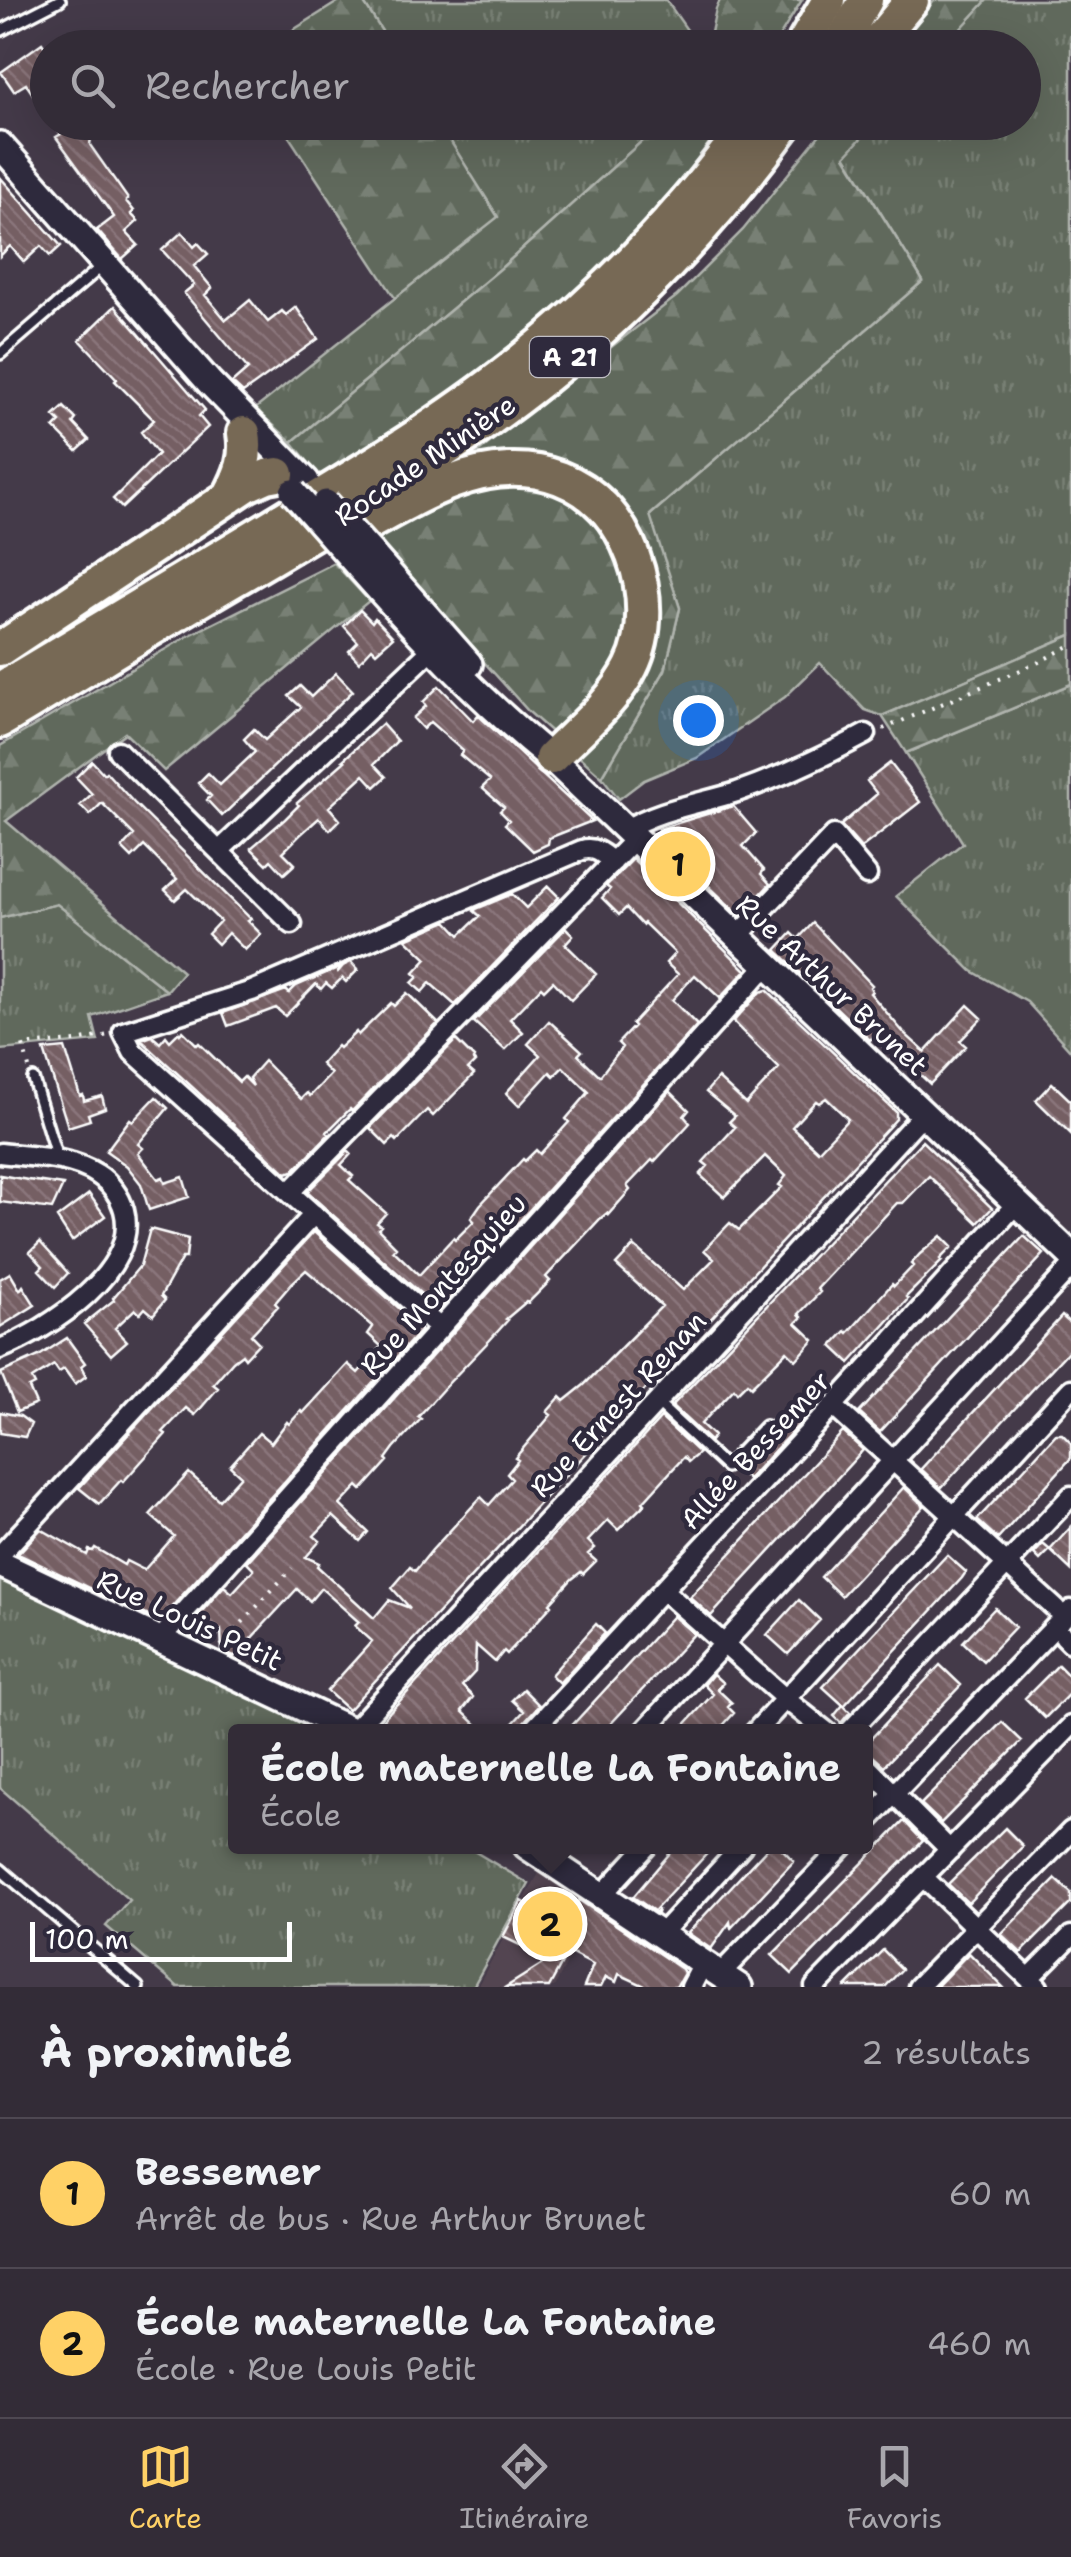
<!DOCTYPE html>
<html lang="fr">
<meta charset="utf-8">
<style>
:root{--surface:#332c37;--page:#3b343f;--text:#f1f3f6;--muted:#a9a7ad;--line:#4e4852;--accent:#ffd166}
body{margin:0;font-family:"Shantell Sans",sans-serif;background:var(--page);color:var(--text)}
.scale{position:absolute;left:30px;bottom:25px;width:262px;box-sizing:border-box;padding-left:10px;border:5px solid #fff;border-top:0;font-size:28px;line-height:35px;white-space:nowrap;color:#fff;-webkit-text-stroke:8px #2f2a3d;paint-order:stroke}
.you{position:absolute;left:698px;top:720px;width:35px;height:35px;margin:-25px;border:8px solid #fff;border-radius:50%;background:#1a73e8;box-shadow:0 0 0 15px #1a73e833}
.badge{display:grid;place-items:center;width:65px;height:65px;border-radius:50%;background:var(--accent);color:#111;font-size:32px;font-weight:700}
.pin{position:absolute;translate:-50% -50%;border:5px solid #fff;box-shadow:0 2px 10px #0006}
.popup{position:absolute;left:228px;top:1724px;width:645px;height:130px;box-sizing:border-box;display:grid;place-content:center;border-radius:10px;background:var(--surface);filter:drop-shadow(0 2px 8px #0005);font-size:32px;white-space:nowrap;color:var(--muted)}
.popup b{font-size:38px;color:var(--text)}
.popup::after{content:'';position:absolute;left:50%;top:100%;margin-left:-20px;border:20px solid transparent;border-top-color:var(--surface)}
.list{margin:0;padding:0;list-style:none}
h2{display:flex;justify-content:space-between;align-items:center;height:130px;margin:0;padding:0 40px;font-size:42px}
h2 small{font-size:32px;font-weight:400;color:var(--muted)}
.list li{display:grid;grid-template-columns:65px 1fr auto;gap:30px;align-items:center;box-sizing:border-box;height:150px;padding:0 40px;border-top:2px solid var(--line)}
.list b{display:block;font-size:38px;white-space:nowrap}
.list p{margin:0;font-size:32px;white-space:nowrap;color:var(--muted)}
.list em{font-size:32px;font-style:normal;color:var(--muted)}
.icon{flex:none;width:55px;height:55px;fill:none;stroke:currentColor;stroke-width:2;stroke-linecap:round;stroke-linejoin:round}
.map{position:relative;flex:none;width:1071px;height:1987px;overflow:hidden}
.search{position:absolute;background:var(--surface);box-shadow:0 10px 40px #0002;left:30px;right:30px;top:30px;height:110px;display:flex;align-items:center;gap:25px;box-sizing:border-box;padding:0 35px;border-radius:55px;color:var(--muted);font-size:38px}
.sheet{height:430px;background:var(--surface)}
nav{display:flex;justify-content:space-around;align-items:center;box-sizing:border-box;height:140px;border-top:2px solid var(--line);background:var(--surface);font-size:28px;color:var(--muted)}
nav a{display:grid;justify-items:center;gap:5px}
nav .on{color:var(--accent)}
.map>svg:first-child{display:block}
.built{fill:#534551}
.grass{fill:url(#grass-tufts);stroke:#b0b4ae;stroke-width:2.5}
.forest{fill:url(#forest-firs);stroke:#b0b4ae;stroke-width:2.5}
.building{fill:url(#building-back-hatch);stroke:#fff;stroke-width:2.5;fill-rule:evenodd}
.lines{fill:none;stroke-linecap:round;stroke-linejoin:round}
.lane-casing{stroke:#fff;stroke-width:16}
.street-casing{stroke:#fff;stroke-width:25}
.secondary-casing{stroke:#fff;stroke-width:32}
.highway-casing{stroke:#fff;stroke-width:40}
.path{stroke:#fff;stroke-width:4;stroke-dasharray:2.5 8;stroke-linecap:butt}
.lane{stroke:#2f2a3d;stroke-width:9}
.street{stroke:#2f2a3d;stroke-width:18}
.secondary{stroke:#2f2a3d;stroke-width:25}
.highway{stroke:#776954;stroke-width:32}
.secondary-bridge-casing{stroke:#fff;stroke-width:32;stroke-linecap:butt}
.secondary-bridge{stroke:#2f2a3d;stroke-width:25}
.labels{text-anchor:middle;stroke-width:9;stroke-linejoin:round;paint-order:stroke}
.shield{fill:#2f2a3d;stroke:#c1bfc5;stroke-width:2.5}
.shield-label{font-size:25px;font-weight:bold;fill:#fff}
.street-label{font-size:28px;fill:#fff;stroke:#2f2a3d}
</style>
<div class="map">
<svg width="1071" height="1987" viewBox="0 0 1071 1987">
<defs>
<pattern id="grass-tufts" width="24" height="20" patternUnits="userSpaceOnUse" patternTransform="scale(2.5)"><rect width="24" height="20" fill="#60695c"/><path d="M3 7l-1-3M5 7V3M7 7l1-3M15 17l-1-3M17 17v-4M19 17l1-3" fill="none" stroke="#788074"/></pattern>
<pattern id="forest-firs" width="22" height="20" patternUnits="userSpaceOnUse" patternTransform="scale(2.5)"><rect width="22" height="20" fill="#60695c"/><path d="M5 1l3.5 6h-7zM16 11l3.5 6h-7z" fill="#788074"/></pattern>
<pattern id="building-back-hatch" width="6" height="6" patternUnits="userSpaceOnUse" patternTransform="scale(2.5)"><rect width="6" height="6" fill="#755e64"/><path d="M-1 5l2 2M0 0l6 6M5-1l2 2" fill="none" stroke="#8a767b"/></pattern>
</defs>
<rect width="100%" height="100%" fill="#443a49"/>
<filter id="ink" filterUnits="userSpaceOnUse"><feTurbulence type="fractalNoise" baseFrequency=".01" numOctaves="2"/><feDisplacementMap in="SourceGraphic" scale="20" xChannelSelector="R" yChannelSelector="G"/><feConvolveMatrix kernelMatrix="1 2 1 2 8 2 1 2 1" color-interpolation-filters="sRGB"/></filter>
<g filter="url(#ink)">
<path class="built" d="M539,1873L596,1910L554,1987H477Z"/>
<path class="grass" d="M362,0H666L699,47H392Z
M987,0H1071V635L882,716L865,710L820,663L785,697L697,758L644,780L619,799L602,777L665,670L680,608L649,516L923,281L845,155L875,123L1024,122V48L944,47Z
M439,123H662L500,269L292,442L255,409L497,217Z
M1071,684V1051L1027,1002L972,971L896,896L963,843L906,753Z
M57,904L167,991L92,1017L98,1041L0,1050V918Z
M0,1578L283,1713L314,1731L235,1732V1846L467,1847L529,1884L473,1987H178L106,1926L129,1900L0,1788Z"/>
<path class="forest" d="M341,0H362L392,47H266Z
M720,0H802L773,47H708L716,9Z
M935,0H987L944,47L893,48Z
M280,123H439L498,217L395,298Z
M662,123H724L671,194L566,302L470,379L322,479L292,442L500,269Z
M829,123H875L845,156L923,281L650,515L680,608L665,670L602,777L529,712L376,542L503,431L677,296L743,230Z
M334,563L369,601L164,771L125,733L6,821L183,972L167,991L57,904L0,918V746L188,636Z
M1071,635V684L906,753L882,716Z"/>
<path class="building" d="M42,43L48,52V116L26,84L14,91L1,72Z
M53,122H93L90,145L128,199L126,201L134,211L131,214L138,221L126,232L138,245L122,259L97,230L114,217L56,137L61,134Z
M0,177L61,246L50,256L41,246L24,262L10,246L0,256Z
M182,232L194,247L198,243L208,254L194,266L212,288L205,295L226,320L250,300L268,322L282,311L286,315L296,307L318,339L243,393L232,383L248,369L184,293L194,285L162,250Z
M115,306L205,410L199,416L208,427L122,508L113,499L158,454L141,432L154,420L115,381L117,379L80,340Z
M64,407L76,419L73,423L89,440L77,451L54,428L60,422L54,416Z
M360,610L372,622L375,618L393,637L376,652L372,648L359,662L349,651L358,642L344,626Z
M336,673L353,691L222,816L207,800L211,796L198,783L208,773L220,785L255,752L244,739L254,729L265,740L301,707L289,696L300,686L311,697Z
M439,686L473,721L478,715L592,821L549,838L548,844L533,851L505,824L509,820L500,811L504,807L482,788L490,780L460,755L463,751L430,722L423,729L413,718L426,706L423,702Z
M382,724L397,741L374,764L386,777L375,787L364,775L329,807L340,820L330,830L319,818L300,835L283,852L295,864L284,874L271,860L267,864L251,848L285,819L299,805L297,803L345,761L343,760Z
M92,761L104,774L106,772L135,804L251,919L248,921L261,934L245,950L228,933L218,944L208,934L220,921L187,889L175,900L165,890L177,879L144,846L132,858L122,848L134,835L102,803L90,815L80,805L92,794L76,777Z
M890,763L920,802L861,848L841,825L877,794L867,781Z
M733,806L756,833L743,846L764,870L761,874L770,884L740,916L662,841L658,829Z
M633,859L746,970L720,998L695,975L672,1000L697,1025L439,1310L307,1192L348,1151L351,1154L341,1165L353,1176L349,1180L386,1213L377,1223L381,1226L378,1229L396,1247L393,1250L419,1275L453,1238L455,1240L474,1221L471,1218L480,1205L523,1159L525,1161L536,1150L540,1154L569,1122L566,1119L589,1092L563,1067L554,1076L550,1072L519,1106L506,1093L540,1055L528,1044L549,1021L582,1051L578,1055L600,1076L622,1047L618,1043L634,1026L632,1024L678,974L666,963L675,953L644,923L642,925L626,908L619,915L602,898L610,889L606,886Z
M548,886L559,897L455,1005L430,983L422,992L412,983L418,977L414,973L427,959L406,939L447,921L460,935L480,916L474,911L476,909L512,894L526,908Z
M813,923L872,985L870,987L872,991L870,993L904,1033L925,1052L968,1005L982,1018L960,1041L966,1046L930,1084L896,1052L893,1056L873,1037L870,1040L776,950L792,933L798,939Z
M566,928L573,935L565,944L596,974L571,1000L553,981L544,990L541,987L510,1019L523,1032L505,1050L474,1022Z
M351,962L358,970L346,982L342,978L332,988L326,983L321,989L316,984L285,1016L276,1008L228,1026L223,1013L286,990L289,993L296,986L342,966L337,973L343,966Z
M767,990L896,1112V1119L348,1710L327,1691L372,1641L355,1626L359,1622L321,1588L310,1601L297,1589L234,1657L222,1651L221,1631L208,1645L183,1633L224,1586L232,1593L254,1569L247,1562L670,1091L689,1110L684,1116L690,1123L654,1162L652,1160L627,1186L630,1190L608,1215L607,1213L600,1219L546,1277L550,1281L528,1303L526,1302L506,1319L508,1320L489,1341L444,1388L418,1417L421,1419L394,1448L386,1459L388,1461L362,1490L358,1486L340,1505L368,1532L360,1541L333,1516L314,1536L320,1541L306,1557L319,1563L317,1566L374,1618L389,1600L410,1608L392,1588L410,1567L415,1571L432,1550L481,1497L489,1505L512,1479L507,1474L518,1460L515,1458L551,1415L547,1412L560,1397L564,1401L584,1385L662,1306L616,1265L634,1246L683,1290L714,1259L704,1250L730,1223L739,1230L782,1187L779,1185L786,1176L765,1156L724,1197L700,1175L708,1166L703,1162L735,1127L729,1122L735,1116L706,1092L718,1078L746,1104L779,1068L733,1022L760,992ZM826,1098L848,1119L818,1151L792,1127L816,1101L819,1103Z
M407,993L438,1023L352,1111L350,1109L327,1132L329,1134L293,1171L286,1173L141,1040L152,1036L160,1043L166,1036L170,1041L179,1032L180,1034L183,1031L197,1045L199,1043L239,1082L244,1077L253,1086L249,1078L264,1061L301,1099L307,1093L310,1096L331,1074L321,1064L337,1046L339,1048L356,1032L358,1035L391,1003L394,1006Z
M456,1040L474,1058L473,1060L475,1062L468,1069L474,1074L433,1116L427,1110L397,1141L394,1138L387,1145L370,1128Z
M65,1048L80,1096L83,1095L84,1101L102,1096L105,1108L88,1114L90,1120L68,1127L44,1050Z
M1052,1083L1071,1101V1134L1036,1100Z
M156,1097L168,1108L138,1144L143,1148L138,1153L158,1179L163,1177L165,1183L183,1177L189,1197L149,1210L141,1184L127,1166L106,1151L130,1119L133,1121Z
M922,1141L992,1208L978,1223L929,1176L903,1203H897L817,1289L820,1292L799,1314L802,1317L796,1323L814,1340L796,1360L787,1351L751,1387L747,1383L737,1393L734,1389L701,1424L714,1436L710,1441L672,1406Z
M0,1175L28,1180L63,1185L52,1209L0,1202Z
M89,1194L105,1216L72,1241L57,1218Z
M150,1229L188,1239L186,1258H182L161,1296L165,1300L153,1315L145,1308L140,1314L135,1309L115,1328L127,1341L111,1355L84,1324L114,1300L113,1298L140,1266Z
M314,1232L420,1327V1331L159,1621L18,1554L41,1529L87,1555L89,1550L93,1551L95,1548L124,1565L126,1561L144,1570L174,1536L150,1515L189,1473L219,1500L241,1476L230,1466L259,1433L271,1443L287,1422L289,1424L301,1411L303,1413L348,1364L358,1373L381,1346L368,1334L373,1327L306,1270L292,1283L275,1303L278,1306L251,1335L259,1343L245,1358L242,1354L233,1361L213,1384L218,1388L195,1415L186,1408L163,1432L166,1434L123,1482L121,1480L99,1504L79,1488Z
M941,1236L952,1247L940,1259L942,1261L906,1297L908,1299L850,1363L832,1346L846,1331L848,1333L892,1284L894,1286L913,1266L911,1264L920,1254Z
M1024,1236L1044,1254L880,1432L859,1413Z
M40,1242L68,1273L55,1287L39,1270L43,1266L30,1252Z
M10,1273L20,1290L23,1286L35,1305L0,1327V1279Z
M1062,1316L1071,1324V1348L941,1488L921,1469Z
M67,1338L85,1363L81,1366L86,1376L75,1384L64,1369L59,1372L54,1365L32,1379L35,1385L29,1388L36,1404L17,1412L1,1373L39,1356Z
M797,1410L805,1418L748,1479L735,1469L771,1432L773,1425L778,1430Z
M0,1412L20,1416L31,1424L25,1437L0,1433Z
M661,1418L699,1453L688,1462L684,1457L643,1502L645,1504L618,1530L608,1520L588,1541L595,1548L588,1554L596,1561L583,1574L581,1572L572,1579L550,1603L552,1605L507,1654L504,1651L495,1662L476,1645L475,1672L462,1686L473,1697L462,1711L484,1732H371Z
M843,1432L863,1450L711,1616L690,1597Z
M1056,1434H1062L1071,1443V1458L998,1539L977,1520Z
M904,1487L924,1506L841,1596L821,1577Z
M1071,1527V1570L1050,1550L1040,1560L1034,1554L1043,1544L1050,1550Z
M947,1555L966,1572L962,1578L844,1706L850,1712L841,1723L834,1716L843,1705L823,1687Z
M799,1600L820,1620L788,1654L767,1635Z
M995,1608L1015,1627L983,1661L963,1642Z
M673,1616L694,1634L673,1657L603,1732H566Z
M596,1624L605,1633L559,1683L551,1675Z
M940,1665L961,1685L884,1766L873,1756L865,1753V1745Z
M1058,1665L1071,1678V1692L1045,1718L1025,1698Z
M713,1674L723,1683L717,1689L732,1703L728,1707L734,1713L717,1732H678L713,1694L704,1685Z
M523,1689L539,1705L522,1724L519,1732H505L524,1711L512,1700Z
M1002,1722L1022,1741L941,1823L921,1804Z
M904,1821L923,1841L792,1974L772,1955Z
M1005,1828L1023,1846L968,1903L948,1884Z
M676,1846H714L656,1909L658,1910L657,1913L633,1897Z
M769,1846H779L794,1861L731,1928L730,1922L711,1949L688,1933Z
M1056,1879L1071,1893V1903L1021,1953L1001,1934Z
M579,1900L682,1969L684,1973L676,1987H647L619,1974L616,1982L606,1977L601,1987H584L593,1965L568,1952L549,1987H506L544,1963L554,1938L570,1920Z
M522,1901L538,1910L520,1945L503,1937Z
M883,1950L902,1969L885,1987H846Z
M969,1953L1003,1987H936Z"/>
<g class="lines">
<defs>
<path id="lane" d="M0,31L60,0
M0,354L102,266
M33,1079L57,1158
M657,1403L726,1467L765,1426
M0,1869L138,1987"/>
<path id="street" d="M118,751L292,924
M625,830C659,809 699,804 737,792C781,777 825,756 866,734
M219,851L441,641
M737,937L834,835L867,875
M0,1153C31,1157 70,1156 97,1174C110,1182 120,1196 124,1210C140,1271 48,1330 0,1349
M290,1192L635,839
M440,1328L133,1052L123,1032L252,991L582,850C595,846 603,854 613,862
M833,1406L1056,1609
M0,1555L314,1214
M663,1590L779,1693
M1064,1636L1071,1643
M160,1639L767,965
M793,1705L827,1732
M353,1731L924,1113
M531,1732L833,1406L1017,1203
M643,1732L1071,1267
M755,1732L1071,1389
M849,1732L1071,1496
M865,1765L950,1850
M865,1824L1071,1610
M923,1877L1038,1987
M600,1897L647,1846
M659,1936L742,1846
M720,1974L844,1846
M1029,1978L1071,1936
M691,1987L703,1964
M815,1987L1071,1726
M918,1987L1071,1831"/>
<path id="secondary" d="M0,145L210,383L306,481
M373,555L469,664
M359,567C420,636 480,700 551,758L1071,1255
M0,1564L354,1732
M527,1846L739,1987"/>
<path id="highway" d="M801,48L829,0
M838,48L866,0
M872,48L912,0
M229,497C241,475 248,457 244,433
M364,526C393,510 422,493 452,482C529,453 603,476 633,556C646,591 648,633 631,667C613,703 579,730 551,758
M0,649L247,485L267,476L278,474
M0,689C99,629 200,570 299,509C372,465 446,420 513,367C602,297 683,214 749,122
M0,721C82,672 163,621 246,573C348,513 450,453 543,379C636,305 717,218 787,122"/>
</defs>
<use href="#lane" class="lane-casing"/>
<use href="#street" class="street-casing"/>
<use href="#secondary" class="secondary-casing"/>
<use href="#highway" class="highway-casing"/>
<path class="path" d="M883,729L1037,663L1071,645
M29,1068L23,1045L76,1041L109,1035
M221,1646L292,1568"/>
<use href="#lane" class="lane"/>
<use href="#street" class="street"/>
<use href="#secondary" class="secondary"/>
<use href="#highway" class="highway"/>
<defs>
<path id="secondary-bridge" d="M293,492L359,567
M326,503L373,555"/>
</defs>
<use href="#secondary-bridge" class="secondary-bridge-casing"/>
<use href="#secondary-bridge" class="secondary-bridge"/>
</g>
</g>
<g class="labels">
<rect class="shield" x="530" y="337" width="80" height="40" rx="8"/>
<g class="shield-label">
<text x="570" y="366">A 21</text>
</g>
<g class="street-label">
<text transform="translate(425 460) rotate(-34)" y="10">Rocade Minière</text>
<text transform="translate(832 985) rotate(43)" y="10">Rue Arthur Brunet</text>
<text transform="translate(443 1284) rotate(-48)" y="10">Rue Montesquieu</text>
<text transform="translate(618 1404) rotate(-47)" y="10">Rue Ernest Renan</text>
<text transform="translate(755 1450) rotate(-47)" y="10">Allée Bessemer</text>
<text transform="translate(190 1620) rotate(25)" y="10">Rue Louis Petit</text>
</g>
</g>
</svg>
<div class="scale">100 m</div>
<div class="you"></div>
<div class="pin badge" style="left:678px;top:864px">1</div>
<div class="pin badge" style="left:550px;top:1924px">2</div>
<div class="popup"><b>École maternelle La Fontaine</b>École</div>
<div class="search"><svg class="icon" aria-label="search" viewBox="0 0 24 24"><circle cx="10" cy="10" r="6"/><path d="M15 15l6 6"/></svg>Rechercher</div>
</div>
<section class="sheet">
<h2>À proximité<small>2 résultats</small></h2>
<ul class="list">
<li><span class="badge">1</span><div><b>Bessemer</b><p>Arrêt de bus · Rue Arthur Brunet</p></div><em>60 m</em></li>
<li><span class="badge">2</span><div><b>École maternelle La Fontaine</b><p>École · Rue Louis Petit</p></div><em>460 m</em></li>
</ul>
</section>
<nav>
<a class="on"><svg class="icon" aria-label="map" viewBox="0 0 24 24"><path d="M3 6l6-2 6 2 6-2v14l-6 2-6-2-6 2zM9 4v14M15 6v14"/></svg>Carte</a>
<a><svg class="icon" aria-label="directions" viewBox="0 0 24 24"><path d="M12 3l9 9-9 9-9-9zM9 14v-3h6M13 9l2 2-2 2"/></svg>Itinéraire</a>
<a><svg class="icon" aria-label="saved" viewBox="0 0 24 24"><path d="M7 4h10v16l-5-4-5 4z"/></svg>Favoris</a>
</nav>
